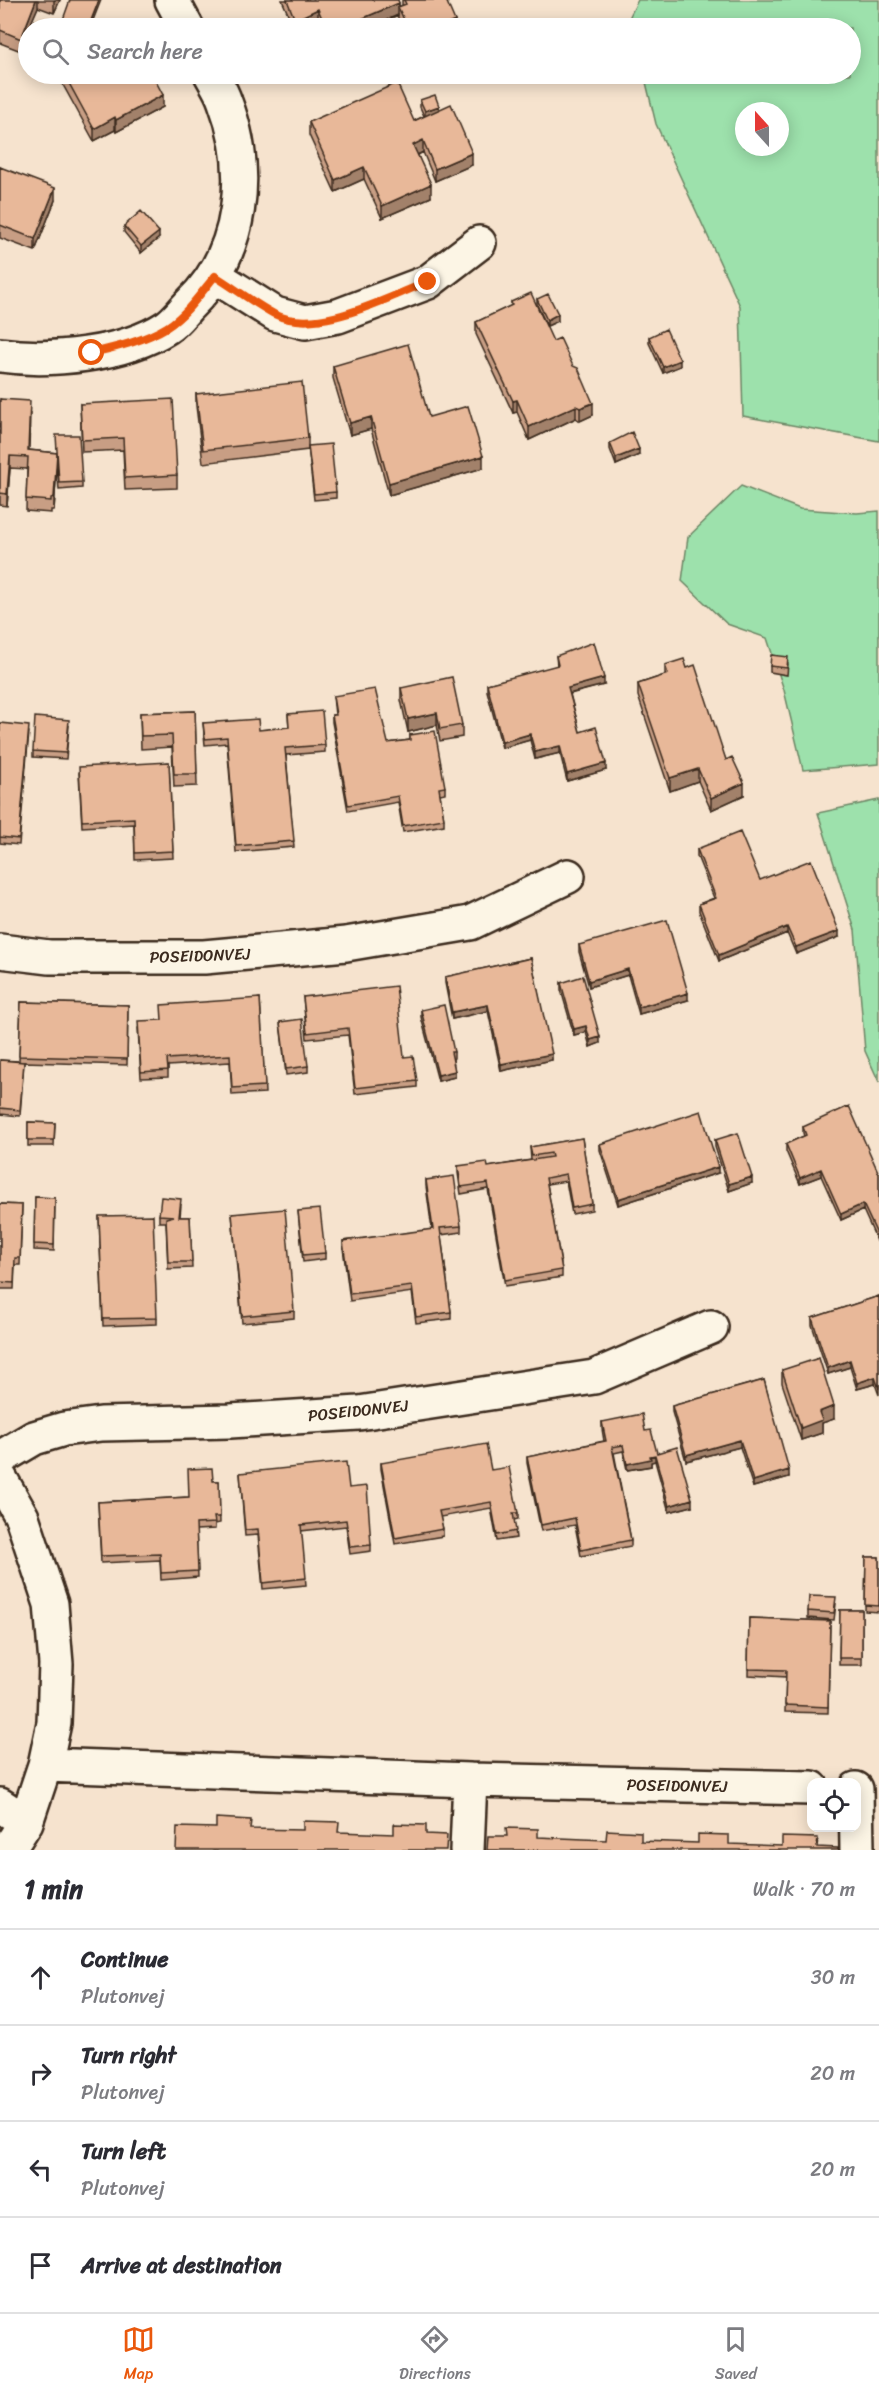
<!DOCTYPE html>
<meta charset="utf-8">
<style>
:root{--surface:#fff;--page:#f7f7f7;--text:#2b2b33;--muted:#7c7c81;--line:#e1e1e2;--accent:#ea580c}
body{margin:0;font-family:Sriracha,sans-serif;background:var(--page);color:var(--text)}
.controls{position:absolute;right:18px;bottom:18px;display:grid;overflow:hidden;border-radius:12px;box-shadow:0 3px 15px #0003}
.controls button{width:54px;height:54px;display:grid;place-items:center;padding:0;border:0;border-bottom:2px solid var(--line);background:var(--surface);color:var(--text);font:30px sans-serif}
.compass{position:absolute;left:735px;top:102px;width:54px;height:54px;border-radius:50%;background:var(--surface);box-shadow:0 3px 15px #0003;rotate:339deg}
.stop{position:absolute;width:18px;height:18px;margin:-14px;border:4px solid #ea580c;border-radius:50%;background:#fff}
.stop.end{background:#ea580c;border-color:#fff;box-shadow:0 2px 6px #0008}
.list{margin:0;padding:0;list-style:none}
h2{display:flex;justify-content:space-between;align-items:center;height:78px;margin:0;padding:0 24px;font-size:26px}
h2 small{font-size:20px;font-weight:400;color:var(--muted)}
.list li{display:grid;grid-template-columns:39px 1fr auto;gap:18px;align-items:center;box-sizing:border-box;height:96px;padding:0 24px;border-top:2px solid var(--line)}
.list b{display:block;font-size:22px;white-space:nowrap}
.list p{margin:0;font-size:20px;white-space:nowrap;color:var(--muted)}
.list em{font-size:20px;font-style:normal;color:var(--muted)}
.icon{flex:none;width:33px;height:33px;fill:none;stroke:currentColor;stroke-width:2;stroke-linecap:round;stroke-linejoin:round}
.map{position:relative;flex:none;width:879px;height:1850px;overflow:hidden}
.search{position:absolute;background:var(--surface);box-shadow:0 3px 15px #0003;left:18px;right:18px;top:18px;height:66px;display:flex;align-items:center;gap:15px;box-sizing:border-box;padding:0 21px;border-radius:33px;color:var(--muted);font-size:22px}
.sheet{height:462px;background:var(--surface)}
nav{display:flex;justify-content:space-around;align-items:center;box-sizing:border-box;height:84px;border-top:2px solid var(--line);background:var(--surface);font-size:16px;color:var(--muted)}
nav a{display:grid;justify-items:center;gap:3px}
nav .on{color:var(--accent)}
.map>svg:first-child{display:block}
.green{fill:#9de1ac;stroke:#6c8665;stroke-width:1.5;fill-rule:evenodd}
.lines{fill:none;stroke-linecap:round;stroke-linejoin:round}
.minor-casing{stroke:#3b2a1e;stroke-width:38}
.minor{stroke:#fcf5e5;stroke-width:33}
.wall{fill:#c89e84;stroke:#3b2a1e;stroke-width:1.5}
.shaded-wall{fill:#a2816b;stroke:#3b2a1e;stroke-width:1.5}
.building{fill:#e8b899;stroke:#3b2a1e;stroke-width:1.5}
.route{stroke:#ea580c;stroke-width:8}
.labels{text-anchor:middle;stroke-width:4.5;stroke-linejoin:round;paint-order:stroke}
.street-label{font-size:16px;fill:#3b2a1e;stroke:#fcf5e5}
</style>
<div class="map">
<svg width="879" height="1850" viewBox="0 0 879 1850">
<rect width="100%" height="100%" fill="#f6e3ce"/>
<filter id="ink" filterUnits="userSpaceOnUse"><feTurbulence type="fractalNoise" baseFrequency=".0167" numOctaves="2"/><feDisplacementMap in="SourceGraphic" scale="12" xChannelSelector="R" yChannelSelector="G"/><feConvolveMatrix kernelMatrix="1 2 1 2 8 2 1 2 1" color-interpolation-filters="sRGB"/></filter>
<g filter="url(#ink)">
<path class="green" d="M638,0H879V441L743,416L740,306L656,124L644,74H850V28H633L630,16ZM744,111H780V147H744Z
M741,486L800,509L857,513L879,511V764L803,770L784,690L767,638L727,624L682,581L688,537Z
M879,800V1082L865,1051L855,930L818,813Z"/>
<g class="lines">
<defs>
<path id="minor" d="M172,0L187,28
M215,276L275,314L305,322L338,316L428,282L479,243
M0,355C50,362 124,355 167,327C176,321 183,311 190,304C244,252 251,170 225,102C222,92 216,83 211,74
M0,951L49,957H204L346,944L470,923L568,876
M0,1458L34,1438L64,1429L101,1424L230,1421L359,1413L594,1377L711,1327
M0,1478L22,1517L51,1604L56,1664L54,1723L45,1765L26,1822L8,1850
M45,1765L470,1780L812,1788
M856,1789L857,1850
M0,1805L26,1822
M467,1850L470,1780"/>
</defs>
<use href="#minor" class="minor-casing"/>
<use href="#minor" class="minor"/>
</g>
<path class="wall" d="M0,0H60L54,13L38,7L28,28V31L21,51L0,43Z
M282,0H398L399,7L402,6V0H446L455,28H402L398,20V15L368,28H321L318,22L303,28H294Z
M57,74H152L163,107L116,132L115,130L94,141Z
M420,100L439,110L472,165L435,181L423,152L418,155L431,197L382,218L364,179L335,192L309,135V122L414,121L424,116L420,107Z
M0,167L55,200L35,251L0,238Z
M124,226L159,238L141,253L124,232Z
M537,299L558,321L547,326L537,305Z
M511,302L553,341L593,415L580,421L576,418L529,440L517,412L513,413L476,334V322L511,306Z
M649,337L680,366L663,373L649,343Z
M333,366L429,417L483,468L389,495L371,429L350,435L333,378Z
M196,394L308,438V450L203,463L196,406Z
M0,399L30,413L29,450L57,453L82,482V488L59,490L57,465L54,510H51V513L26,511L27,469L10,468L7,506L0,505Z
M80,404L177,475V488L125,490L123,450L82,452Z
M610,443L639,455L616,465L610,449Z
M308,446L336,492V498L314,500Z
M556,656L604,685L570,694L580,732L606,770L567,781L560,753L535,759L530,740L502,748L487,691V684L557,666Z
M788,664L787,675L770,672V666Z
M665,665L687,668L726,760L744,795L711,810L698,781L670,791L638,696V684L665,675Z
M401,688L462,725V737L440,741L437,725L408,732L401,700Z
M333,696L388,743L410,740V735L445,787V793L440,794L444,819V825L403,832L398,802L348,811L332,722V715H335Z
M195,711L197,786L174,787L172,747L141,749L140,713Z
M288,714L325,745V752L286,755L294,847L236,852L227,743L205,745L203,723L259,730L289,727Z
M0,723L29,732L19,845L0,843Z
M69,726L66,759L33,757V751Z
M169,762L173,858L135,860L134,824L82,827L79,773Z
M697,849L760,880L839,937L796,954L787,933L719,961L699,911V904L714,898L697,856Z
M579,945L688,1000L639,1014L628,975L589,987L579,952Z
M531,958L552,1060L501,1071L488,1011L452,1019L445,983V977Z
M561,983L600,1043L590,1047L586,1032L574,1035L561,990Z
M303,997L404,1057L417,1081V1087L355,1094L348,1035L307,1039Z
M260,998L265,1093L232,1095L230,1062L168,1066V1077L141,1078L138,1028L162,1020Z
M21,1002L128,1005L127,1065L24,1062L20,1116L0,1114V1060L19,1061Z
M421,1010L454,1052V1058L453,1059L455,1077L438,1081L421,1017Z
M280,1022L308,1066V1072L286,1075Z
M28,1122L55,1123L54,1146H28Z
M803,1127L879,1174V1240L877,1241L863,1210L841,1220L821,1176L800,1184L786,1151V1144L804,1136L803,1133Z
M582,1138L592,1204V1210L572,1214L566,1181L547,1184L562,1270V1277L505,1286L488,1189L461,1194L458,1173V1166L488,1167L531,1160L530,1147Z
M715,1140L752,1183L729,1191L715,1147Z
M600,1144L718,1173L618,1205L600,1150Z
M426,1180L461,1226V1232L441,1235L451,1312V1319L416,1323L412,1292L350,1301L343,1248V1241L432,1230L426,1186Z
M35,1197L55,1198L54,1251L34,1250Z
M0,1204L22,1205L20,1265H15L14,1289H0Z
M181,1205L180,1217H190L192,1268L168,1269L166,1222H159V1215Z
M298,1211L325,1253V1259L303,1262Z
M232,1214L294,1311V1318L242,1323Z
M99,1216L157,1318V1324L103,1326Z
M879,1296V1395L875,1384L857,1389L850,1367L828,1374L812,1325V1318Z
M782,1370L834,1419L822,1423V1433L801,1440L782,1383Z
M764,1380L789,1477L753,1487L740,1447L686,1461L672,1412V1406Z
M602,1422L645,1431L657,1453L692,1506L669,1512L655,1461L651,1462V1466L627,1470L623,1451L614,1453L631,1540V1546L581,1556L575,1525L541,1531L527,1463V1457L604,1441L602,1429Z
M381,1463L491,1470L518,1513V1519L514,1520L516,1538L497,1541L491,1508L440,1517L443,1529V1536L395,1544L381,1469Z
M240,1473L349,1488L371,1545V1551L350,1554L346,1526L301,1531L306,1585L263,1589L258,1535L245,1536Z
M213,1481H219L220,1523L215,1524V1529L196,1530L198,1577L161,1580L160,1560L101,1563L98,1502L189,1497Z
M866,1557H879V1612L865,1611Z
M836,1604L834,1620L808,1618V1611Z
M840,1610H862V1665H839Z
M749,1618L830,1621L828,1713L785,1712L786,1677L748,1675Z"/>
<path class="shaded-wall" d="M36,0H38V7L29,28H28V31L21,51V39Z
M55,0H60L54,13V1Z
M99,0H101L90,28H88Z
M399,3V10L398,7V15L368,28H340Z
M318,9V22L303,28H295V20Z
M455,21V28H438Z
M163,95V107L116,132V120Z
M439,106V112L425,117V111Z
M115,117V130L94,141V129Z
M423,140V152L413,157V145Z
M472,153V165L435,181V169Z
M364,167V179L335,192V180Z
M431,184V197L382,218V206Z
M55,188V200L35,251V239Z
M159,232V238L141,253V246Z
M558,314V321L547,326V320Z
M680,360V366L663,373V367Z
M517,400V412L513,413V401Z
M593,403V415L580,421V408Z
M576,406V418L529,440V427Z
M371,417V429L350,435V423Z
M639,449V455L616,465V458Z
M57,453V465L54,510V497Z
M10,456V468L7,506V494Z
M483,456V468L389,495V483Z
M604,678V685L568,694V688Z
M437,713V725L408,732V719Z
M530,734V740L502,748V742Z
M560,746V753L535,759V752Z
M606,763V770L567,781V774Z
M698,769V781L670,791V778Z
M744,783V795L711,810V798Z
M787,927V933L719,961V955Z
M839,931V937L796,954V947Z
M628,969V975L589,987V981Z
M688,993V1000L639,1014V1007Z
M488,1005V1011L452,1019V1012Z
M586,1026V1032L574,1035V1029Z
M600,1037V1043L590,1047V1040Z
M552,1054V1060L501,1071V1064Z
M455,1071V1077L438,1081V1075Z
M718,1167V1173L618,1205V1199Z
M821,1169V1176L800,1184V1178Z
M752,1177V1183L729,1191V1184Z
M863,1204V1210L841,1220V1214Z
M879,1233V1240L877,1241V1234Z
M850,1360V1367L828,1374V1368Z
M875,1377V1384L857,1389V1383Z
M834,1406V1419L822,1423V1433L801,1440V1428L819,1412Z
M740,1440V1447L686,1461V1455Z
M655,1455V1461L651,1462V1466L627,1470V1464Z
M789,1470V1477L753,1487V1481Z
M692,1499V1506L669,1512V1506Z"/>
<path class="building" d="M0,0H36L21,39L0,30Z
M70,0H99L88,28H60Z
M287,0H398L399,3L340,28H326L318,9L295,20Z
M404,0H446L455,21L438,28H408L398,7L406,4Z
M123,21L127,28H109Z
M64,74H152L163,95L116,120L115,117L94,129Z
M397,83L414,121L451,104L472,153L435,169L423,140L413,145L431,184L382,206L364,167L335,180L309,122Z
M435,95L439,106L425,111L420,100Z
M0,167L55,188L35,239L0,225Z
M141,211L159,232L141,246L124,226Z
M531,293L553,341L560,338L573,366L578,368L593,403L580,408L576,406L529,427L517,400L513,401L476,322L512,305L511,302Z
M548,294L558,314L547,320L537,299Z
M666,329L680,360L663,367L649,337Z
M408,344L429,417L468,406L483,456L389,483L371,417L350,423L333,366Z
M302,382L308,438L203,450L196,394Z
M0,399L30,401L28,450L57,453L54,497L51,498V501L26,499L28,457L10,456L7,494L0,493Z
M173,399L177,475L125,478L123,438L82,440L80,404Z
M632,432L639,449L616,458L610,443Z
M56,435H79L82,482L59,483Z
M331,444L336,492L314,494L308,446Z
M594,642L604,678L568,688L580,732L596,727L606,763L567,774L560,746L535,752L530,734L502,742L487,684L558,665L556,656Z
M771,655L788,657L787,668L770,666Z
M684,659L687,668L695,665L726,760L732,757L744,783L711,798L698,769L670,778L638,684L668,674L665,665Z
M452,677L462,725L440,729L437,713L408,719L401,688Z
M375,689L388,743L410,740V735L435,731L445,787L439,788L444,819L403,826L398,796L348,805L332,715H336L333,696Z
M195,711L197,774H174L172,735L141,736L140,713Z
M322,711L325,745L285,748L294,841L236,846L227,737L205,739L203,723L258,719L259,730L289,727L288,714Z
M35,717L69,720L66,753L33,751Z
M0,723L29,726L19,839L0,837Z
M169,762L173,851L135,853L134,818L82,821L79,767Z
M740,832L760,880L811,860L839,931L796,947L787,927L719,955L699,904L716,898L697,849Z
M667,920L688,993L639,1007L628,969L589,981L579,945Z
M531,958L552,1054L501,1064L488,1005L452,1012L445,977Z
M583,976L600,1037L590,1040L586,1026L574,1029L561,983Z
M396,986L404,1057L413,1056L417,1081L355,1088L348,1028L307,1033L303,997Z
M260,998L265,1086L232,1088L230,1055L167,1059L168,1070L141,1072L138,1021L162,1020L161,1005Z
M21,1002L128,1005L127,1059L19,1056Z
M444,1005L454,1052H451L455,1071L438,1075L421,1010Z
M302,1019L308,1066L286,1069L280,1022Z
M0,1060L24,1062L20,1110L0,1108Z
M849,1106L879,1174V1233L877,1234L863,1204L841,1214L821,1169L800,1178L786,1144L806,1135L803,1127Z
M701,1111L718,1167L618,1199L600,1144Z
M28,1122L55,1123L54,1140H28Z
M738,1133L752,1177L729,1184L715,1140Z
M582,1138L592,1204L572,1208L566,1174L546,1178L562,1270L505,1280L488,1183L461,1187L458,1166L487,1162L488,1167L552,1157L551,1153L532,1156L530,1147Z
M454,1176L461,1226L440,1228L451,1312L416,1317L412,1286L350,1294L343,1241L433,1229L426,1180Z
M35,1197L55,1198L54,1245L34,1244Z
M161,1197L181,1199L179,1217H190L192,1262H168L166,1218L174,1216L159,1215Z
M0,1204L22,1205L20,1258H15L14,1283L0,1282Z
M285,1209L294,1311L242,1316L232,1214Z
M320,1209L325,1253L303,1255L298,1211Z
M153,1215L157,1318L103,1319L99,1216Z
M879,1296V1389L875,1377L857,1383L850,1360L828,1368L812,1318Z
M819,1358L834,1406L819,1412L822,1420L801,1428L782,1370Z
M764,1380L789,1470L753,1481L740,1440L686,1455L672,1406Z
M642,1414L645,1431L651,1430L657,1453L677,1447L692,1499L669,1506L655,1455L650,1456L651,1459L627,1464L623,1445L612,1447L631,1540L581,1550L575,1518L541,1525L527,1457L606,1441L602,1422Z
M486,1444L491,1470L509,1467L518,1513H513L516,1531L497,1535L491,1502L439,1511L443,1529L395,1538L381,1463Z
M346,1462L349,1488L367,1486L371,1545L350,1547L346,1520L301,1525L306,1578L263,1583L258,1529L245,1530L240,1473Z
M212,1468L213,1481H219L220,1517H214L215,1523L196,1524L198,1571L161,1573L160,1554L101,1556L98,1502L189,1497L188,1469Z
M866,1557H879V1606L865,1605Z
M809,1596L836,1597L834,1613L808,1611Z
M840,1610H862V1658H839Z
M749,1618L830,1621L828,1707L785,1705L786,1670L748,1669Z
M216,1818L251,1820L250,1829L303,1830V1821L339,1822L338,1832L394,1834V1824L426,1825V1834L447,1835L446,1850H176L177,1827L216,1828Z
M506,1828L538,1829V1837L606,1840L607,1830L641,1832V1841L698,1843V1834L729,1835V1844L782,1846V1837L818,1838L817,1847L838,1848V1850H487L488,1836H507Z"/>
</g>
<g class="lines" filter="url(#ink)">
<path class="route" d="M92,353C117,347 144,341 167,327C186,315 201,293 215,276C234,288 254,303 274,314C318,336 385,298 428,282"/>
</g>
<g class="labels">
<g class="street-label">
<text transform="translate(200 955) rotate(-2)" y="6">POSEIDONVEJ</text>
<text transform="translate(358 1410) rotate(-6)" y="6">POSEIDONVEJ</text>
<text transform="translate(677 1785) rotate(1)" y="6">POSEIDONVEJ</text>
</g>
</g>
</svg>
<div class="controls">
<button><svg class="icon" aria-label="locate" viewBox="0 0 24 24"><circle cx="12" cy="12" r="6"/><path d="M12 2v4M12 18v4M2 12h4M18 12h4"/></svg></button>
</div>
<svg class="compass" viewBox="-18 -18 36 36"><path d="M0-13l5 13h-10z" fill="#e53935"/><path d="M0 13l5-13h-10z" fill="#7c7c81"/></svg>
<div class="stop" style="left:92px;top:353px"></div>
<div class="stop end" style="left:428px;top:282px"></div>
<div class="search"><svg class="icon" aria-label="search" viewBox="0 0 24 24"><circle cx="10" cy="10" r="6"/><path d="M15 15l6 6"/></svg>Search here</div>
</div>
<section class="sheet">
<h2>1 min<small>Walk · 70 m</small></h2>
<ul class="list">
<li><svg class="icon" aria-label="ahead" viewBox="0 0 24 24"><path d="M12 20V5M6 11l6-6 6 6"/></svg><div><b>Continue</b><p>Plutonvej</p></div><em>30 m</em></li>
<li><svg class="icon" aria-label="right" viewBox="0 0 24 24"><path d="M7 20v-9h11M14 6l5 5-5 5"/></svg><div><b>Turn right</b><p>Plutonvej</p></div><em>20 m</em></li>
<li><svg class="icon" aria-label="left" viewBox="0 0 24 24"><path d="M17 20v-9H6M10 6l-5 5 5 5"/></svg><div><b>Turn left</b><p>Plutonvej</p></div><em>20 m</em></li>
<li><svg class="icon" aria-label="arrive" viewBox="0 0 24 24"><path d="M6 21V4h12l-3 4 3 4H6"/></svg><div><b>Arrive at destination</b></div></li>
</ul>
</section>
<nav>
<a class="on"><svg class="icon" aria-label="map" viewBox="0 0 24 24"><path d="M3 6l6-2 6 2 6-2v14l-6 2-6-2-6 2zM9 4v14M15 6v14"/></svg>Map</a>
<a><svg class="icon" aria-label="directions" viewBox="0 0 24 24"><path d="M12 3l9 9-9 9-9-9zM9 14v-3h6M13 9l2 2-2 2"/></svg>Directions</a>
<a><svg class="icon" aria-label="saved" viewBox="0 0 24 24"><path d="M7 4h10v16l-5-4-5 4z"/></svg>Saved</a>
</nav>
